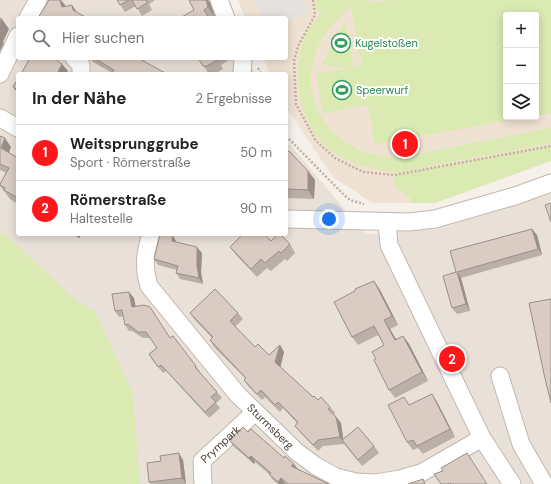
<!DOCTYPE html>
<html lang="de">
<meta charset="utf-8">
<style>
:root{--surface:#fff;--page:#f2f2f2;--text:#222;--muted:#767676;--line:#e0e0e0;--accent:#ff171b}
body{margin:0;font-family:"DM Sans",sans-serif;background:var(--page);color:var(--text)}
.controls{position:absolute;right:12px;top:12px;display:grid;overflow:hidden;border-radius:4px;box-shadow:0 2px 10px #0003}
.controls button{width:36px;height:36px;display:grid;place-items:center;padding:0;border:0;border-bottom:1px solid var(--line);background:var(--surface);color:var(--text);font:20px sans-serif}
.you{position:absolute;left:329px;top:219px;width:14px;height:14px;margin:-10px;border:3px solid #fff;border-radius:50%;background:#1a73e8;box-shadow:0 0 0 6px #1a73e833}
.badge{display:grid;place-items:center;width:26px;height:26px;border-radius:50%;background:var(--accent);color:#fff;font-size:13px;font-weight:700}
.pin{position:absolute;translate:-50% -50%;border:2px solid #fff;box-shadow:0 1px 4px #0006}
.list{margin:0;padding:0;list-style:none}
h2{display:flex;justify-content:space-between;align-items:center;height:52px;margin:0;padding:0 16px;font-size:17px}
h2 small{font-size:13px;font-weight:400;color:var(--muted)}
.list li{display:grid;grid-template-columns:26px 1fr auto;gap:12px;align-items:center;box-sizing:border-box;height:56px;padding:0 16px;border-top:1px solid var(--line)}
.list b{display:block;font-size:15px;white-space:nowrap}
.list p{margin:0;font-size:13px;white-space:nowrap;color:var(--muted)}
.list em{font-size:13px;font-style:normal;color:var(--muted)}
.icon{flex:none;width:22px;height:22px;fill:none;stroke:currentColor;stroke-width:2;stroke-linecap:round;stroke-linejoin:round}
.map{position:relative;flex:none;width:551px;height:484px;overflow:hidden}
.search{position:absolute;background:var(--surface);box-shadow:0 2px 10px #0003;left:16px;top:16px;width:272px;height:44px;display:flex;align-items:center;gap:10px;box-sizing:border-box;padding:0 14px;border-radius:4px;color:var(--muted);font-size:15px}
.panel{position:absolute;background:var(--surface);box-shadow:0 2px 10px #0003;left:16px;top:72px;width:272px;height:164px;border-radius:4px}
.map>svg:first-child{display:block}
.residential{fill:#e9e1d8}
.education{fill:#efe2d3;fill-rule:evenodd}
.grass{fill:#daeab2}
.parking{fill:#e4e1de}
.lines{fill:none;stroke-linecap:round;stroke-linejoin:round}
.minor-casing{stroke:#c1b6ac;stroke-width:19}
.path{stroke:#c3af9c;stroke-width:2.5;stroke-dasharray:2 2;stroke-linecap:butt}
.minor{stroke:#fff;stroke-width:17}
.wall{fill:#bbafa7}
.shaded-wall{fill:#998f88}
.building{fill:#daccc2;stroke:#998f88}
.labels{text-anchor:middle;stroke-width:4;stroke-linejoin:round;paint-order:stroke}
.leisure-label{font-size:11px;fill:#27864d;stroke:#fff;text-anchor:start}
.street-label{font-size:11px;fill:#493f37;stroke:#fff}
</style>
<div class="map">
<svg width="551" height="484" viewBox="0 0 551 484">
<rect width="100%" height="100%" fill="#f5f0ea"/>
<path class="residential" d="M0,0H222L230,18H18V58H248L255,74H18V234H286V140L366,234L438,229L551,192V484H0Z"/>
<path class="education" d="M238,0H551V161L435,203H372L333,177L286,107V74H270L263,58H286V18H245ZM506,15H536V117H506Z"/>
<path class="grass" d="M315,0H375L358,5L388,0H551V113L536,116V15H506V117H528L415,137L417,152L396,156L393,141L375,144L368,105L323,113L316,74L362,66L351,7C280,60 308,153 396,158L551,128V143L399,172C340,169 299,139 298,77C298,62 300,43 308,30C313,23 319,17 323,11H317Z
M345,22L354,67L339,68L322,64Z
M551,146V161L435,203H411L410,197L396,189L394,175Z
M0,232L11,240L79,303L95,311L133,394L140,484H0Z"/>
<path class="parking" d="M253,0H302L308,11L286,23V18H263Z"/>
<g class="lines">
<defs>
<g id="minor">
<path d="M219,0L226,18"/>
<path d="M28,18L38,0"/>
<path d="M74,58L81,65V74"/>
<path d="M0,74L18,36"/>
<path d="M242,74L243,58"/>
<path d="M0,118L18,128"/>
<path d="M286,219L409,222L435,219L515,196L551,183"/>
<path d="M387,222L389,245L482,438L512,484"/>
<path id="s1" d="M151,234C145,253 143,266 149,286L238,395L297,452L316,466L336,477L356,482L376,483L400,479L421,473L482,438"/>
<path d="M500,376L521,444L544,484"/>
<path id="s2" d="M203,484L202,461L255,412"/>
</g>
</defs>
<use href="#minor" class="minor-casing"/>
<path class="path" d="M313,0L315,15L298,46L294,61L296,104L316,141L335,158L363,172L394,175L551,146
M258,68L261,74
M286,136L344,195L350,200L364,204"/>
<use href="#minor" class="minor"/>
</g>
<path class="wall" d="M117,0H155L149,4L152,10L142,16L136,6L125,12Z
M210,2L215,17L212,18H180Z
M90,58H140L112,73L93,62Z
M198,58H228L229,60L221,65L223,69L215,74H209Z
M18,79V94L13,87Z
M0,136L11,147L9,153L18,158V204L10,199L0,186V184L6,173L0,170Z
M286,152L308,171L315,180L314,199L286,198Z
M532,229L537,235L542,255L461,278L470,311L457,314L452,308L456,272Z
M71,234H82L79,238Z
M173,236L177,243L202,253L201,272L203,284L180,279L176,273L177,270L158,265L154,259Z
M271,241L290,244L295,253L287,261L285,259L271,271L267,268L257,277L236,255L230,247Z
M374,281L380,290L398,325L390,329L396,339L403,336L409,344L428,381L395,398L389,390L376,359L384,345L378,335L358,345L352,337Z
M134,298L135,306L154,313L170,338L196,366L200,372V373L217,392L222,398L216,403L220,408L209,418L166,371L163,373L153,361L149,354L157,348L150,338H143L132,331H129L125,325L124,316L119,317L115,311Z
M190,313H238L243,319L235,327L255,347L269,355L280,345L284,352L280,367L313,397L330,407L335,413L334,414L341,423L343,439L374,446L379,453L362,466L344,444L323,446L318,451L300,432L295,426L297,423L283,408L280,412L265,397L262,400L248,386L244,380L245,378L214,347L210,340L212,338L195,320Z
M437,402L455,437L423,454L418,448L413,450L407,442L410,405Z
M248,432L284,458L294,464L298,469L329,484H278L273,480L269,474L255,462L254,464L233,446L229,440Z
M183,460L186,484H151L149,482L161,461Z"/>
<path class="shaded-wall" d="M60,0H61L65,5L67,14L62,7Z
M206,0H208L210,2L215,17L208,7Z
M72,5L77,12L73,10Z
M2,19L9,29L3,42L4,43L0,51V23Z
M62,64L68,71L66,74H57Z
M5,138L11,147L7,157L1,148Z
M308,171L315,180L314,199L308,190Z
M532,229L537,235L542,255L538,249Z
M76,234H82L79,238Z
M173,236L177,243L172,241Z
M197,247L202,253L201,272L203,284L199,278L197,266Z
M457,272L461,278L470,311L466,304Z
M374,281L380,290L398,325L392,316Z
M129,292L134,298L137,313L132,307Z
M384,320L390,329L401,348L395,340Z
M403,336L409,344L428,381L422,372Z
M280,345L284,352L280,369L275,362Z
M432,394L437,402L455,437L450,429Z
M336,417L341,423L344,443L342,440L344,444L340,437Z
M179,453L183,460L186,484L182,478Z
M251,456L255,462L254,464L249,458Z
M294,464L298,470L291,466Z
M281,478L285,484H279L278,482Z"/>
<path class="building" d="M49,0H60L62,7L72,5L73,10L87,18H38Z
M117,0H129L120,5Z
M132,0H146L147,3L137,9Z
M189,0H206L208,7L204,10L209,18H180L194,10Z
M0,18L2,19L0,23Z
M30,58H54L62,64L57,74H21Z
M94,58H138L167,74H112L114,70Z
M198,58H216L217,60L207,66H203Z
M18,79V90L13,87Z
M0,136L5,138L1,148L18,158V198L4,190L5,188L0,185V184L9,168L0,164Z
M289,151L308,171V190L286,189V152Z
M551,203V222L545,205Z
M532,229L538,249L457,272L466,304L452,308L443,276L456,272L450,251Z
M160,234L173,236L172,241L197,247V266L199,278L176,273L178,266L154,259Z
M243,234H264L271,241L278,234H280L290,244L281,253L279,251L265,263L261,259L251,269L230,247Z
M374,281L392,316L384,320L395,340L403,336L422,372L389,390L374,360L376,359L372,352L384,345L374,326L352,337L334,302L355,291V289Z
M215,289L238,313L230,321L255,347L258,344L269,355L280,345L275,362L313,397L314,396L318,400L321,397L330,407L328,409L336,417L340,437L318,440L313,445L295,426L298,422L278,402L275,405L261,390L257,394L244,380L246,378L210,340L213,337L190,313Z
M129,292L132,307L144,305L150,307L170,338L173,336L196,366L195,367L217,392L211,397L216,402L205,412L161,365L158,367L149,354L157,348L146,332H138L128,324L125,325L122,310L115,311L112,294Z
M551,299V403L544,374L529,303Z
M432,394L450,429L417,446L413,440L407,442L388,405L404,397L409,405Z
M243,427L248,432L251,429L284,458L285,456L294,464L291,466L329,484H288L281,478L278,482L269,474L271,473L251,456L249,458L229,440Z
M358,427L374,446L358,460L342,440Z
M179,453L182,478L149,482L147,463L161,461L160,456Z
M467,453L487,484H451L450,483L447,484H441L434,474L443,471L441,468Z
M423,479L425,484H408Z"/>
<defs>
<symbol id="stadium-ring" viewBox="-11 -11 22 22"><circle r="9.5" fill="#fff" stroke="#2e9e5b" stroke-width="1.5"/><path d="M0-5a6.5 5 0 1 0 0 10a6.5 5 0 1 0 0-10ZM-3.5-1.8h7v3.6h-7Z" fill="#2e9e5b"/></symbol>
</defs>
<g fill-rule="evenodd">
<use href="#stadium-ring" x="330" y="32" width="22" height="22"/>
<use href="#stadium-ring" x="331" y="79" width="22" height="22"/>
</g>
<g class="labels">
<g class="leisure-label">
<text x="355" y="47">Kugelstoßen</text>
<text x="356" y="94">Speerwurf</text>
</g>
<g class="street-label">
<text dy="4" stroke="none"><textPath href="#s1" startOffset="239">Sturmsberg</textPath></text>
<text dy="4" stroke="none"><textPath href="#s2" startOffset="48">Prympark</textPath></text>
</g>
</g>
</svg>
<div class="controls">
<button>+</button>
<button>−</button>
<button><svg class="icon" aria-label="layers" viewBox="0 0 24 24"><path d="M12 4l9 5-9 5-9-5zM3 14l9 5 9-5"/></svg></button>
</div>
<div class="you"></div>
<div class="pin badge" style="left:405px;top:144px">1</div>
<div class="pin badge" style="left:452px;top:359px">2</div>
<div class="search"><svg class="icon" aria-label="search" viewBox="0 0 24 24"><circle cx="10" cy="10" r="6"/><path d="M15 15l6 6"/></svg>Hier suchen</div>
<section class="panel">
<h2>In der Nähe<small>2 Ergebnisse</small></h2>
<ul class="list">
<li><span class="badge">1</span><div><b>Weitsprunggrube</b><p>Sport · Römerstraße</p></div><em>50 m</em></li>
<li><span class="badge">2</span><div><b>Römerstraße</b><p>Haltestelle</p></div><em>90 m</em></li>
</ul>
</section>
</div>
